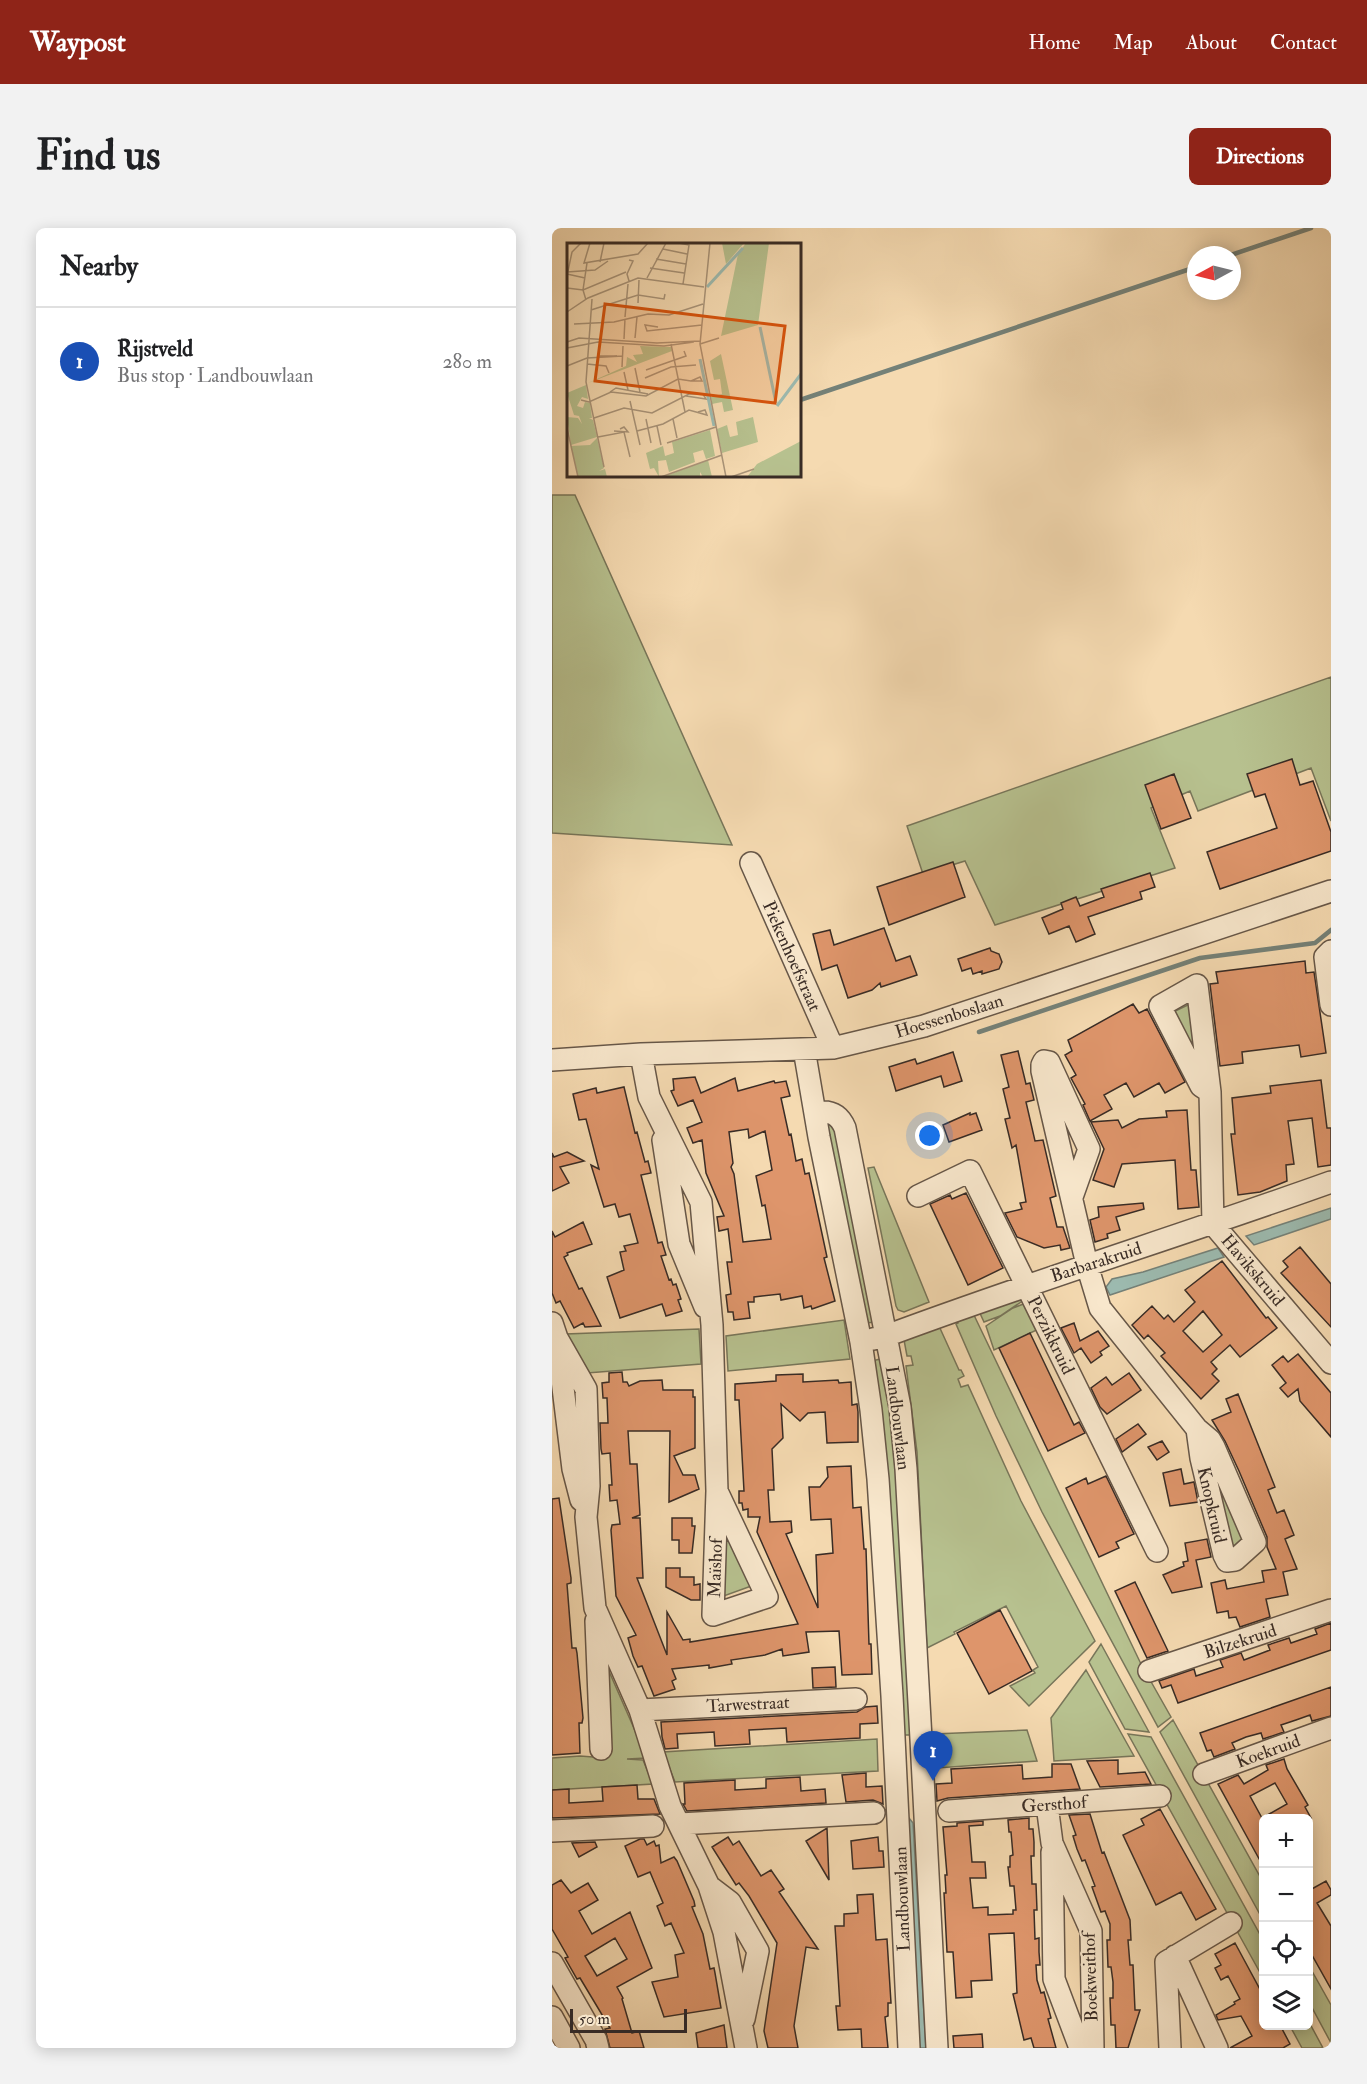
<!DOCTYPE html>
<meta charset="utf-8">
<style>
:root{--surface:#fff;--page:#f2f2f2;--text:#202124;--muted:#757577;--line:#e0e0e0;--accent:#8f2418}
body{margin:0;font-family:"IM FELL Double Pica",serif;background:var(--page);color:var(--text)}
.controls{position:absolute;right:18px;bottom:18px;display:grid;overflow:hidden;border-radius:9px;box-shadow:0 3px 15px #0003}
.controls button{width:54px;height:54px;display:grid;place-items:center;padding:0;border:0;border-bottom:2px solid var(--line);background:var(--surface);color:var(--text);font:30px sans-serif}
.compass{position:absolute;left:635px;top:18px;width:54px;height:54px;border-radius:50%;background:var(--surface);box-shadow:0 3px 15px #0003;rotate:263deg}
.scale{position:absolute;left:18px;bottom:15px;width:117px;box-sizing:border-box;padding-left:6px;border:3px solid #382b25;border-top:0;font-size:16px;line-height:21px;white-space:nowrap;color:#382b25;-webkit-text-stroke:4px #f8e7cc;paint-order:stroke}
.you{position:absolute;left:378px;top:908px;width:21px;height:21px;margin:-15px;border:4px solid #fff;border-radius:50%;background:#1a73e8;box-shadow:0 0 0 9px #1a73e833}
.badge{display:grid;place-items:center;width:39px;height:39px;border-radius:50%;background:var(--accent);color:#fff;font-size:20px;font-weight:700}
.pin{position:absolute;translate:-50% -50px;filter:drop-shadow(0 2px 3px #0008)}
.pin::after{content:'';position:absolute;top:32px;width:21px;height:18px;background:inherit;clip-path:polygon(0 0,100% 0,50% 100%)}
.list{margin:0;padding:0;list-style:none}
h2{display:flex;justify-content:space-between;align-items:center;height:78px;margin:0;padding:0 24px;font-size:26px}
h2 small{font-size:20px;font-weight:400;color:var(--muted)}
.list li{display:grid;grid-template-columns:39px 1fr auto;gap:18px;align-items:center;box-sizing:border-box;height:108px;padding:0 24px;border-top:2px solid var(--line)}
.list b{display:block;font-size:22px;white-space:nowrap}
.list p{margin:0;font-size:20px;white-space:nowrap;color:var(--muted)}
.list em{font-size:20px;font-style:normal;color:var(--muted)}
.icon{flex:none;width:33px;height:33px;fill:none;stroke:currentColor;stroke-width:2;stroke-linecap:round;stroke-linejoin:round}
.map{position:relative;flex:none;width:779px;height:1820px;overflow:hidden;border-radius:9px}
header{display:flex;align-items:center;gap:36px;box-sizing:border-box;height:84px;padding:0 30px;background:var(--accent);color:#fff}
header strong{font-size:28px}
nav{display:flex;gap:33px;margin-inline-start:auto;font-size:21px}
.intro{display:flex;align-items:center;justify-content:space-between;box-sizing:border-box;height:144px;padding:0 36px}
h1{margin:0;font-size:42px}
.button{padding:15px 27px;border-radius:9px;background:var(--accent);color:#fff;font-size:21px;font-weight:700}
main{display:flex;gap:36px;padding:0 36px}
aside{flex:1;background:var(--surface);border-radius:9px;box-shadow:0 3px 15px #0003}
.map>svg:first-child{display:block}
.green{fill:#b7c18f;stroke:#78765a;stroke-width:1.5}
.water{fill:#9cbaaf;stroke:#748178;stroke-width:1.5}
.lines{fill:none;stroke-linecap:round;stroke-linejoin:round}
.stream{stroke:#748178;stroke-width:4.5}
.building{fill:#de956b;stroke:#382b25;stroke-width:1.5;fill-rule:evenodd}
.minor-casing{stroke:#675748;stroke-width:24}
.minor{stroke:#f8e7cc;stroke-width:21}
.labels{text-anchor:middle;stroke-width:4.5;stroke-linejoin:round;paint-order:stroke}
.street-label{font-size:18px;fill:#382b25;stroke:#f8e7cc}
.inset-river{fill:none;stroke:#9cbaaf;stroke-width:3}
.inset-road{fill:none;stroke:#a99479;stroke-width:1.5}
.view{fill:#d6540e;fill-opacity:0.15;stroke:#d6540e;stroke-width:3}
.inset-edge{fill:none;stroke:#382b25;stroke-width:3}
</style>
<header>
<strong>Waypost</strong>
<nav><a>Home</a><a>Map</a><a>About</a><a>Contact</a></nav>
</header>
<div class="intro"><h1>Find us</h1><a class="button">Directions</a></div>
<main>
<aside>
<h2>Nearby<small></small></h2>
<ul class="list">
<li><span class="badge" style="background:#1a4fb4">1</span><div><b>Rijstveld</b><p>Bus stop · Landbouwlaan</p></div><em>280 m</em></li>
</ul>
</aside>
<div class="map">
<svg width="779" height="1820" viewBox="0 0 779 1820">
<rect width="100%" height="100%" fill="#f5dab1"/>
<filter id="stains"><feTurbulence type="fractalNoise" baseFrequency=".00333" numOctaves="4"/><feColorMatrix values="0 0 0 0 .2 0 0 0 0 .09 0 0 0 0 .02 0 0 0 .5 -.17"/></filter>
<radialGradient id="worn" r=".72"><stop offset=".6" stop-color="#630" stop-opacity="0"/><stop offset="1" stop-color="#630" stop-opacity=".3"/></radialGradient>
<path class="green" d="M0,267H23L180,617L0,605Z
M779,449V593L759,540L646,583L638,563L599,580L623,640L443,697L413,633L371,646L355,598Z
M642,774L651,848L617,786Z
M282,892L325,1094L312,1095L274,893Z
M322,939L377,1074L352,1084L346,1082L344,1078L316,940Z
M473,1065L472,1072L448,1088L432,1094L426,1081Z
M474,1075L489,1100L442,1122L434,1098L461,1080Z
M420,1083L589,1436L619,1489L606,1499L490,1284L444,1188L404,1096L406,1095L403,1089Z
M292,1092L298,1131L176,1143L174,1108Z
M387,1098L407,1142H409L412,1148L406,1151L409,1159L416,1157L469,1273L543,1413L477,1478L458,1458L483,1445L481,1442L486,1439L454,1378L402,1404L403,1406L375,1420L365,1224L354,1138L361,1137L359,1128H355L352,1112Z
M147,1101L149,1136L35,1145L14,1106Z
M332,1130L344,1179L363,1507H346L320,1133Z
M656,1221L692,1311L676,1323Z
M172,1292L202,1357L169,1369Z
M549,1416L597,1504L573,1501L537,1434Z
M49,1425L95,1530L75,1531L91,1532L101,1556L0,1562V1530L28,1528L54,1530Z
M534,1442L582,1528L502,1533L499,1490Z
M621,1492L711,1654V1692L608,1504Z
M475,1502L485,1533L385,1540L382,1506Z
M576,1506L599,1509L711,1712V1750Z
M325,1511L326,1543L123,1554L111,1524Z
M756,1736L779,1777V1815L757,1774Z
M757,1794L771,1820H750L738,1798H756Z"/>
<path class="water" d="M779,980V991L702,1017L694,1008Z
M666,1020L672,1029L558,1067L554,1059L560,1051L591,1044Z
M357,1590L361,1595L374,1820H365L354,1591Z"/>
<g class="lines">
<path class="stream" d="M679,27L759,0
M248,172L644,39
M427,804L648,730L763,715L779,702"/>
</g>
<path class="building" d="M740,531L748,557L761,553L779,604V623L668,661L655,624L725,600L713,566L703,569L695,546Z
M622,546L639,590L609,601L593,557Z
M401,634L413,669L337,697L325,659Z
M598,645L603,659L588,664L590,671L536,689L543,706L524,714L517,698L497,706L490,690L511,681L509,675L524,669L528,678L552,669L549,661Z
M332,700L344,733L358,728L365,747L329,759L328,755L320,762L296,770L285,737L270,742L261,706L278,702L282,717Z
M438,720L439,723L447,726L450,734L447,741L430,746V743L421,746L419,740L410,743L406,731Z
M753,733L754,745L762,744L774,825L749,829L747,817L690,824L691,835L668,838L658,756L666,755L664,744Z
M581,776L587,785L595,781L633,854L613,865L607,855L582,869L574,855L552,867L560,881L538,893L531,877L533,876L519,850L524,847L513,827L520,823L516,812Z
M466,823L474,856L478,855L482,872L474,874L483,913L491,912L504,968L498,970L505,999H511L518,1020L509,1022L508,1017L492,1020L465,1009L453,985L470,981L468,975L474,974L464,917L460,920L453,891L458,890L451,861L457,859L449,827Z
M401,824L410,853L392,859L389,848L344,863L337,839L363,831L365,836Z
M143,849L149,865L183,850L186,863L222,853L223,855L234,853L238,868L229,870L237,907L239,906L244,933L250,931L253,946L257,945L275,1029L272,1030L283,1073L260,1081L259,1078L252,1080L250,1068L229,1072L228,1066L202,1069V1074H196L198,1090L182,1092L181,1084H176L174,1067L179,1066L175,1034H180L176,1001L167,1003L165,989L172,988L154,945L150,912L141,915L135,900L150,894L141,872L126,878L119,863L122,862L121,851ZM196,901L197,910L213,903L220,942L204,948L210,978L213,977L219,1011L191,1014L182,946L179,939L181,935L177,904Z
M769,852L775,900H779V937L766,939L760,890L736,893L742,936L734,937L735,953L708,964L686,967L679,906H683L680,870L719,865L718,858Z
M72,859L83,905L85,904L93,934L96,933L99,945L89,947L106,1015L110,1014L114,1027L109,1028L117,1052L119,1051L121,1057L124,1056L129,1071L126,1072L130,1083L114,1088L110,1076L68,1090L55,1049L72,1042L68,1024L74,1023L72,1018L86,1015L78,986L67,989L63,976L52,979L39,937L47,941L34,891L27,892L21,866L44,860L45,865Z
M635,882L639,942H644L647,979L626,981L623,932L570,936L562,959L541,952L552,921L539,894L566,892L570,900L587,891L615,889L614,883Z
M418,885V887L424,885L430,902L397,914L391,897Z
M15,924L32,933L8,939L17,955L0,963V925L2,929Z
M414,965L451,1040L416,1057L378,976L398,967L400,971Z
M591,975L592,981L564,989L568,1002L555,1006L556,1010L543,1014L538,992L547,989L546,979Z
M31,994L40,1016L15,1025L16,1027L12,1029L27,1061L30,1060L49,1098L33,1099L31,1095L22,1100L8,1073L4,1075L0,1065V1003L3,1009Z
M748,1019L779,1056V1099L729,1045L736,1039L731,1033Z
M670,1033L714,1090L716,1089L725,1100L688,1129L678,1117L659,1134L665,1141L660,1146L667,1153L649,1171L609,1128L613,1125L596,1107L592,1111L580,1097L600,1078L612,1091L616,1087L622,1094L643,1074L633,1062ZM651,1083L670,1107L651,1124L631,1103Z
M522,1095L528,1113L546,1103L557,1118L548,1124L550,1127L539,1135L529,1120L522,1125L509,1100Z
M478,1105L522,1197L527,1194L533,1205L496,1223L447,1120Z
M746,1126L779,1165V1209L748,1173L746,1161L736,1169L728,1160L734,1155L720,1137L731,1128L736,1134Z
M70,1144L71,1154H75L77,1158L88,1153L110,1152L111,1162H141V1169H143V1220L122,1228L131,1247H143L147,1261L117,1274L118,1203H76L78,1236H85L88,1287L80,1290H88L91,1350H85L115,1427V1384L131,1412L138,1411V1414L246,1396L205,1304L208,1289H196V1281L191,1282L190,1275H187V1263H192L187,1172H183V1156L224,1153V1147L251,1146V1154L286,1152L287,1155L299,1154L300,1177L305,1176L306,1184V1214L275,1215L273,1184L256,1185L248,1193L229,1176L231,1210L220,1221L222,1262H216L218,1294L239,1293L240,1304L234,1306L266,1380L264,1327L281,1325L279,1291L259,1292L257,1259H268L276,1249L275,1239L299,1238L301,1280L309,1279L312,1321H314L317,1416H319L320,1446L290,1447L287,1403L254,1404L257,1424L231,1428L230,1421L213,1427L179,1432L180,1436L157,1440V1437L120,1441L124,1451L120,1453L123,1461L102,1468L90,1438L86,1439L81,1428L76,1410L84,1407L64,1368L59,1302L60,1297L68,1296L65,1272L58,1273L57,1257H60L58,1225L50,1226L49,1221L48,1195H56L55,1170H51L50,1155L57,1154V1145Z
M577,1145L589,1162L555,1186L548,1179L539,1160L554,1149L560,1157Z
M686,1166L723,1259L716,1262L725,1285L732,1282L742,1307L733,1311L745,1341L731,1344L736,1367L714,1371L718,1389L688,1399L684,1389L677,1390L676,1383L665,1385L659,1355L673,1352L675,1361L712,1354L710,1343L724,1341L715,1319V1309L687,1243L673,1213L660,1192L679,1184L674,1171Z
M586,1196L594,1206L570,1224L564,1211Z
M610,1213L617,1224L605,1232L596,1219Z
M629,1241L632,1256L642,1254L646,1274L618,1278L611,1245Z
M554,1248L582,1306L564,1314L567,1320L547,1329L514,1260L534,1250L536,1256Z
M7,1270L19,1350V1355L15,1356L20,1420H24L25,1425L31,1490L30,1495H27L28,1525L0,1527V1271Z
M120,1290H140V1298H143L140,1325H127V1312H120Z
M655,1311L659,1329L644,1332L650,1359L620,1365L611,1347L632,1338L631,1334L636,1333L633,1315Z
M114,1340H128V1349H142V1357L148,1356V1372H139L114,1359Z
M583,1354L616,1423L595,1430L563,1363Z
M448,1382L480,1443L437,1466L405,1405Z
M779,1395V1422L626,1475L619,1457L610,1460L607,1453L642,1441L644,1448L671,1439L668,1432L689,1425L692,1432L718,1422L716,1417L737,1410L739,1415L765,1406L763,1401Z
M283,1439L284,1459L261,1460L260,1440Z
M779,1459V1488L760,1493L758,1487L744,1492L729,1497L732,1504L711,1511L709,1505L694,1509L680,1515L683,1521L662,1529L659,1522L655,1523L648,1505Z
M325,1478L326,1495L308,1496V1510L235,1514L234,1500L197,1502L198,1516L163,1518L162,1504L144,1505L125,1506L126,1520L113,1521L110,1509L109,1494L305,1484L313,1479Z
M732,1531L735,1541L756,1577L753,1579L759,1590H710L711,1638L666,1556L686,1547L692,1556L716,1542L714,1537ZM723,1555L735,1576L710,1590L698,1568Z
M566,1532V1546L593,1544L599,1556L548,1559L535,1533Z
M500,1536H519L528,1561L396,1570L385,1573L384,1556L400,1555L399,1541L470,1537L471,1551L500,1549Z
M314,1545V1559L330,1558L331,1576L321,1572L294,1574L290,1547Z
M248,1549L249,1563L273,1561L274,1575L135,1583L131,1576H133L132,1555L183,1552V1562L214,1560V1551Z
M85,1557L86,1571H102L108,1586L0,1590V1562L17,1561V1575L51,1573L50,1559Z
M608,1581L664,1681L644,1692L629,1664L604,1677L571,1607L592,1597L589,1591Z
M538,1586L550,1625L552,1624L578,1692L579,1712H576L578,1737H581L583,1782H588L576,1820H564L563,1797H559L558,1770H561V1754L559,1739H556L555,1712H558V1696L553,1683L549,1684L540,1659L543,1658L533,1632L530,1633L525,1621L521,1608L524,1607L517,1587Z
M477,1590V1601H481L482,1614V1628H479L480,1656H484L485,1682H482L483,1711L487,1710V1724L488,1737H484L485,1752L489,1765L492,1764L499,1790L496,1791L504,1820H482L479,1810L472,1812L461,1766L465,1765L462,1705L437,1706L440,1752L419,1753L420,1769L404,1770L401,1724H395L392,1665H394L393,1647H395L391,1599L405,1598V1595L431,1593V1597L417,1598L420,1634H433L434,1650H418L421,1680L436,1679V1687L461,1686V1682H464L462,1658H458L456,1639H458V1628L461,1627L459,1604H457L456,1592Z
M275,1600L277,1652L254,1613Z
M176,1609L181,1617L187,1613L209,1648L219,1642L232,1661L227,1664L266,1721L254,1719L242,1798L246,1820H216L212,1803L225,1715L197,1668L187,1655L184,1657L160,1619Z
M326,1609L327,1623H331L332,1639L301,1641L299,1613Z
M88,1611H92L95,1617L102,1613L104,1618L107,1617L109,1635L122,1629L125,1633L142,1673L143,1678L140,1679L151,1706L158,1741L162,1740L163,1745L169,1780L112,1789L100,1754L126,1749L123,1727L132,1725L119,1695L113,1698L105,1678L111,1675L98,1644L86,1649L73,1618Z
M43,1614L45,1619L27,1629L20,1615Z
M9,1652L19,1665L36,1655L46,1672L27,1683L40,1706L78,1684L100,1740L65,1759L71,1770L70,1771L80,1805L87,1803L92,1820H58L53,1801L58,1800L28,1750L25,1751L13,1730L16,1729L0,1701V1657ZM63,1710L75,1731L45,1748L33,1728Z
M774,1653L779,1662V1667L765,1675L779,1698V1761L756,1720V1660L758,1662Z
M321,1666L324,1712L335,1711L339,1775H336V1788L333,1789L336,1820H310L309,1801L286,1802L284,1778H288L283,1698H292V1686L306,1685L305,1667Z
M683,1715L711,1767V1797H728L738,1816L731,1820H678L700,1808L689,1788L666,1792L664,1787L683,1776L682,1774L688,1771L676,1748L669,1752L663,1740L669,1737L663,1726Z
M172,1797L175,1820H146L144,1805Z
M430,1806L431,1820H402L401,1808Z"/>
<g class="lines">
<defs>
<path id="minor" d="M199,635L281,820
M779,723L773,729L779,777
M252,821L267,909L309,1114L319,1182L326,1251L340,1468L357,1820
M89,826L97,869L149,974L160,1097L165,1263L215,1369L161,1387L165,1263
M0,832L89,826L281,820L372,798L779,663
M658,864L649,858L608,778L645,757L658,864L661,996L779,1135
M263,885C278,882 287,886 293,900L348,1179L354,1241L369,1511L385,1820
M111,912L127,1016L153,1079
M366,968L418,943L605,1323
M520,969L537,921L497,834L492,833L490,837V843L535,1037L548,1080L645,1201L649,1230L672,1327L675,1333L683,1332L703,1314L662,1219L658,1212L645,1201
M0,1095L5,1110L34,1161L37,1258L34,1289L43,1380L88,1482L118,1578L157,1658L172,1704L194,1820
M321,1111L334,1108C481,1053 631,1007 779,954
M6,1119L21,1241L29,1272
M44,1393L49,1521
M597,1443L779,1382
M88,1482L304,1471
M652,1546L779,1500
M495,1577L500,1615L539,1703L541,1820
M397,1583L608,1568
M128,1596L322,1585
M0,1603L101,1598
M500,1624L502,1751L528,1820
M157,1658L178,1674L206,1723L192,1791
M623,1728L665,1820
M0,1735L44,1812L46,1820
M0,1789L17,1820
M618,1820L614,1734L679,1695"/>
</defs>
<use href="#minor" class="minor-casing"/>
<use href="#minor" class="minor"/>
</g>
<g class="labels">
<g class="street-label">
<text transform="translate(240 728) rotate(66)" y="6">Piekenhoefstraat</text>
<text transform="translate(397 788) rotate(-17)" y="6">Hoessenboslaan</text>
<text transform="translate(544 1034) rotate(-18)" y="6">Barbarakruid</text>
<text transform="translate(701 1042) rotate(50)" y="6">Havikskruid</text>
<text transform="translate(499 1107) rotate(64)" y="6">Perzikkruid</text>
<text transform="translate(346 1190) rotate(83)" y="6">Landbouwlaan</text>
<text transform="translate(660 1277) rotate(77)" y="6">Knopkruid</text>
<text transform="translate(163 1340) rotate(-88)" y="6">Maïshof</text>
<text transform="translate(688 1413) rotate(-18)" y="6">Bilzekruid</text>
<text transform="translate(196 1476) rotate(-3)" y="6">Tarwestraat</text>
<text transform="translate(716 1523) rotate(-20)" y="6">Koekruid</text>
<text transform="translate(502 1576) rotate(-4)" y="6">Gersthof</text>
<text transform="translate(350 1671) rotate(-92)" y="6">Landbouwlaan</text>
<text transform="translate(538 1749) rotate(-92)" y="6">Boekweithof</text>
</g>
</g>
<g transform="translate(15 15)">
<rect width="234" height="234" fill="#f5dab1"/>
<path d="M155,0H177L159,21ZM179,0H202L191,82L154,93L171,11ZM73,103L104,104L105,108L21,140L59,123L60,114L70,119L66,112L76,111ZM154,111L166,167L157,169L155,159L145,161L144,154L155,151L153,136L147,137L143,118ZM19,142L21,156L15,154L10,163L16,165L18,159L23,160L25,175H22L26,177L30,194L4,202L0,174L11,175L15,181L12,173L7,172L0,150ZM186,174L191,199L155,210L150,186L160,182L163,194L171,192L169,179ZM143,187L148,213L139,216L136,207L126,210L128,219L102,229L99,217L91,218L92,234L87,225L83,226L79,210L96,203L98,213L107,210L105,199ZM30,195L37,225L32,228L38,226L40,234H11L4,203L23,202ZM234,198V234H180L190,221ZM141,217L145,234H136L133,229V234H96Z" fill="#b7c18f"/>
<path class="inset-river" d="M140,44L176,5M193,84L209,160M133,116L147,183M210,163L234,131"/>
<path class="inset-road" d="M23,0L17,20L71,11L81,0M112,0L122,2L116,41M143,0L133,101L159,234M96,6L120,11M89,16L119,21M62,17L66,18L60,31L62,38M33,19L37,0M83,25L117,30M1,28L5,9L14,0M0,29L28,27L41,18M0,31L18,35M80,35L99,0M0,45L16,47L59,29M25,56L19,139L37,224M19,57L16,47L20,20M71,60L72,37M24,67L71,52L97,56L98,51M0,69L21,55L71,35L137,44M58,74L61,41M7,81L47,79L81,71L102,72L136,61M91,84L78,82L80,88L135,82M68,95L70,74M57,96L58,76M0,99L12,95L90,100L133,98M104,101L118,169M133,101L152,95M0,105L31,99L97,103L127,99M31,113H50M20,121L39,123L42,130M0,123L20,115L56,113M55,124L56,103M68,125L73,149M79,127L119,113L117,108M57,129L61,147M78,135L104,124L129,122M43,149L49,145L81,151M14,157L22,159L44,149L79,153L111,136L124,138H135L133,134L124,138M63,158L73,202M27,175L57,165L85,170L122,151H136L139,156L119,153M79,176L84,200M106,176L110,195M90,183L94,202M0,185L11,234M47,188L61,189L57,184L53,186M70,188L96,181L122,167L140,172L138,167L131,169M31,194L57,189L63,214M100,200L149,184M94,234L155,212M164,234L187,226"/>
<path class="view" d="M38,61L218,83L208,160L28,138Z"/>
<rect width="234" height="234" class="inset-edge"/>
</g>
<rect width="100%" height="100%" filter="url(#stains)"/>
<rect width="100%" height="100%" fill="url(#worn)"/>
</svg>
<div class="controls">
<button>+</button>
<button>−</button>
<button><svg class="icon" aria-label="locate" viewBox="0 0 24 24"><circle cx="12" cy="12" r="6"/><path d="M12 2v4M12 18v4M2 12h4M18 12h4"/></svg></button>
<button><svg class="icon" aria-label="layers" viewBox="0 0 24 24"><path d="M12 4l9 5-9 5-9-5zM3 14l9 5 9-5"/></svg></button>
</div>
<svg class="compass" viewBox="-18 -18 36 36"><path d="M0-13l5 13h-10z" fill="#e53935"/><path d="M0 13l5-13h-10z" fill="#757577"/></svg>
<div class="scale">50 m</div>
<div class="you"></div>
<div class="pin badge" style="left:381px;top:1553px;background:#1a4fb4">1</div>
</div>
</main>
